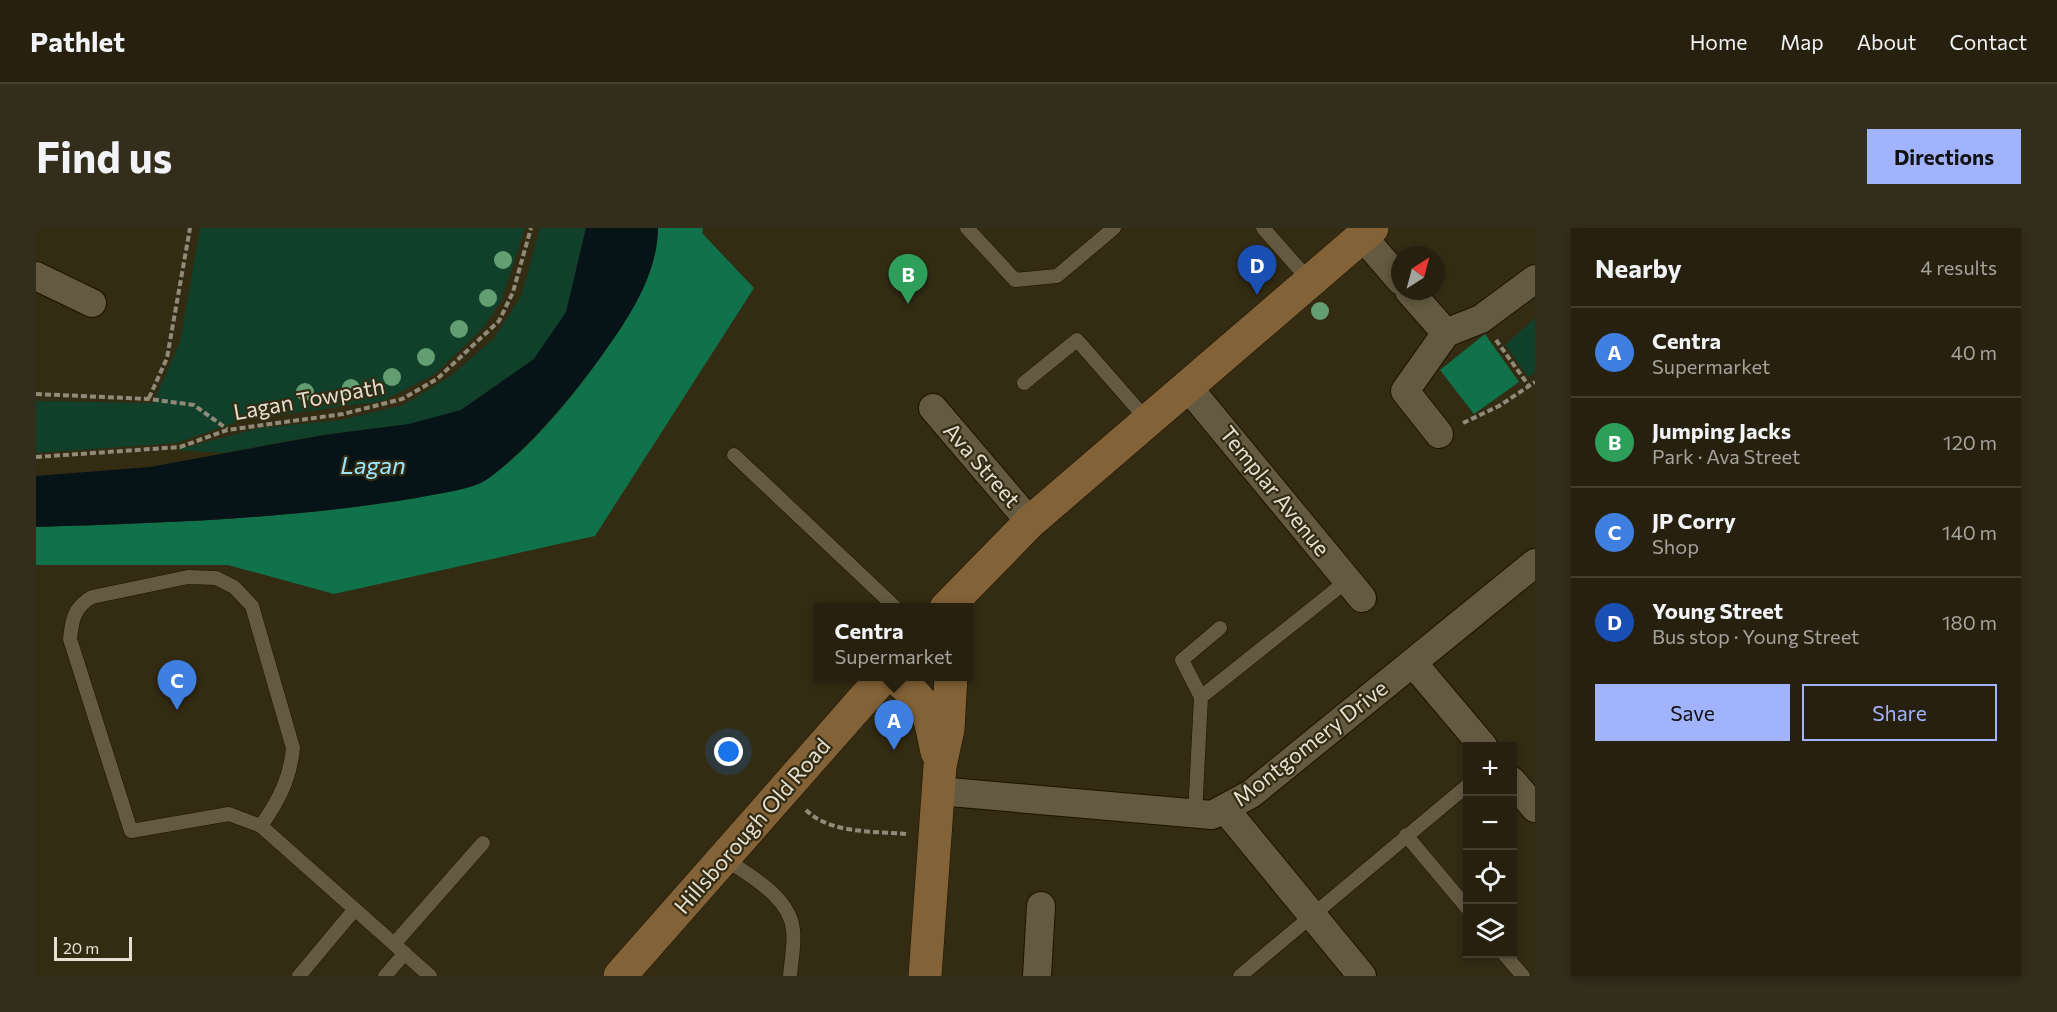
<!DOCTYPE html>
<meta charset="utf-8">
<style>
:root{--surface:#27200e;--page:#332d1c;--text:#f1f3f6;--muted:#a4a39e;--line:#433e2e;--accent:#a1b3fd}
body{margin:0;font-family:Commissioner,sans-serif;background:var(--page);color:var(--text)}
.controls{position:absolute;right:18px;bottom:18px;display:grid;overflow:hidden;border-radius:0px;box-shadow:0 3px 9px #0003}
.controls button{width:54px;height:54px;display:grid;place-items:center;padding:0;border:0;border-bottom:2px solid var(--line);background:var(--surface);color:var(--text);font:30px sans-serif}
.compass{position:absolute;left:1355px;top:18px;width:54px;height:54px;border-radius:50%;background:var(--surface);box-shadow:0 3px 9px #0003;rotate:36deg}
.scale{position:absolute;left:18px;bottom:15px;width:78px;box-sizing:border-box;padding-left:6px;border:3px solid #e6e0d2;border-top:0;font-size:16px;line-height:21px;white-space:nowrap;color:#e6e0d2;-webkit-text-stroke:4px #342b13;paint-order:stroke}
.you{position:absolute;left:693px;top:524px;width:21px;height:21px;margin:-15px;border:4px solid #fff;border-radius:50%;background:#1a73e8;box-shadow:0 0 0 9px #1a73e833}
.badge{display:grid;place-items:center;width:39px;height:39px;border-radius:50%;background:var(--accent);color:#fff;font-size:20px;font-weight:700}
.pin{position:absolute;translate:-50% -50px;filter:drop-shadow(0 2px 3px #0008)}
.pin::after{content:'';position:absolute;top:32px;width:21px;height:18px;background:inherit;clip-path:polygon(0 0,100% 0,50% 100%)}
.popup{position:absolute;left:778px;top:375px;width:159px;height:78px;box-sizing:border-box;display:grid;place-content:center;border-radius:0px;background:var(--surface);filter:drop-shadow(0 2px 4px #0005);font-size:20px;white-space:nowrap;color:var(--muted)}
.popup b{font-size:22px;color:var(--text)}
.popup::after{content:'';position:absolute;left:50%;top:100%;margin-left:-12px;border:12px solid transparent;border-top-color:var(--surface)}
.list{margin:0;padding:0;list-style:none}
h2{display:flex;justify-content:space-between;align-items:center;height:78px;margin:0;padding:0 24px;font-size:26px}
h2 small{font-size:20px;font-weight:400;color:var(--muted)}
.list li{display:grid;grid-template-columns:39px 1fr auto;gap:18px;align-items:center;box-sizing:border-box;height:90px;padding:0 24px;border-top:2px solid var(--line)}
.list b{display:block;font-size:22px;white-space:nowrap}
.list p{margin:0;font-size:20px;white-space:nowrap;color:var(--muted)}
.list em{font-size:20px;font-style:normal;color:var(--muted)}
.actions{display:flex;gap:12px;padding:18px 24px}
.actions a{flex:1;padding:14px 0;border:2px solid var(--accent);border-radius:0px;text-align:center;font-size:21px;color:var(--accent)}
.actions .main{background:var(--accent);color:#111}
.icon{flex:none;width:33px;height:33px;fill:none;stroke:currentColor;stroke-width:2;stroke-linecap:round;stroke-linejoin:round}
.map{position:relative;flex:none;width:1499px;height:748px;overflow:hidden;border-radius:0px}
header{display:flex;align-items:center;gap:36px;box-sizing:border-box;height:84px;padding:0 30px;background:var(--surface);border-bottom:2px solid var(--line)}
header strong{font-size:28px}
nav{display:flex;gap:33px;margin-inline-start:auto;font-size:21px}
.intro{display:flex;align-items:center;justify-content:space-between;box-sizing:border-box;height:144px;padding:0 36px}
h1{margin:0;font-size:42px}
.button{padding:15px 27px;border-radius:0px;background:var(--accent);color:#111;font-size:21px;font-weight:700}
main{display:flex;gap:36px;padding:0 36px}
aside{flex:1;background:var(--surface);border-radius:0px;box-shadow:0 3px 9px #0003}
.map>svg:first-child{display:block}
.green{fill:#10402a}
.forest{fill:#0f724a}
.water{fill:#061317}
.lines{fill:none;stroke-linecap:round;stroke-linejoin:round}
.lane-casing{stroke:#1c1300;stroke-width:15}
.street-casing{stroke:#1c1300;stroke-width:30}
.secondary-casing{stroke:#1c1300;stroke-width:34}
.path{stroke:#928a78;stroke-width:4;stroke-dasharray:6 3;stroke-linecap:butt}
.lane{stroke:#645a41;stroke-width:14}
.street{stroke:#645a41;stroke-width:28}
.secondary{stroke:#836237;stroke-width:33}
.tree{fill:#629e72}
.labels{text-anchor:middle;stroke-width:4.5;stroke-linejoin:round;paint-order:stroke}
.street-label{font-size:22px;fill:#e6e0d2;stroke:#342b13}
.water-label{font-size:24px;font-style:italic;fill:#99e6fe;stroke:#342b13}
</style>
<header>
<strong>Pathlet</strong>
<nav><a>Home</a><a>Map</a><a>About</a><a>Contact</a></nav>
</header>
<div class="intro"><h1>Find us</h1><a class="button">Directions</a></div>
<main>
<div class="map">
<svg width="1499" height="748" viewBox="0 0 1499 748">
<rect width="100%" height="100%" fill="#342b13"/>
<path class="green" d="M164,0H489L465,73L447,100L399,146L347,173L206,192L141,215L0,225V173L117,175L144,114Z
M504,0H550L530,85L498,131L425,182L375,196L286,207L188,225L140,222L223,200L305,192L367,177L416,147L458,110L485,68Z
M1499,90V145L1492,149L1469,117Z"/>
<path class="forest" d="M622,0H667L666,5L718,60L559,308L298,366L192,337H0V299C127,295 254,291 380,270C397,266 435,262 450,252C492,223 535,171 564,130C592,91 621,49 622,0Z
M1449,106L1483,154L1438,186L1404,142Z"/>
<path class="water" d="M550,0H622C621,49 592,91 564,130C535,170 490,224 450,252C435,262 398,266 380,270C254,291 127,295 0,299V248L114,239L288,207L373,196L425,182L498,131L530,84Z"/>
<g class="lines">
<defs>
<path id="lane" d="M931,0L979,52L1021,48L1078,0
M1227,0L1273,52
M988,155L1041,112L1112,193
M698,227L860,380
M1165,469L1312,352
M1159,586L1165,469L1146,432L1184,400
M225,598C243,572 254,551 257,520L216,378L198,359L180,350L152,349L56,369C38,379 36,392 34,411L95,603L193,586L225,598L394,748
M1370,607L1432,681
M688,630C713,648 754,668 757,702C759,716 755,733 754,748
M358,716L447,615
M1468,726L1487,748
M263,748L319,681
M349,748L369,725
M1204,748L1432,557"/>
<path id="street" d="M1327,9L1364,52
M0,48L56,75
M1373,63L1410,105
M1151,158L1326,370
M897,180L994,294
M1403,206L1369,163L1410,105L1445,91L1499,51
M1377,435L1447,518
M1476,553L1499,580
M902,563L1176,587L1215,566L1499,335
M1189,581L1326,748
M1001,748L1005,678"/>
<path id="secondary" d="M910,380L994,294L1336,0
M858,448C893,478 892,480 901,524
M584,748L848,448
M889,748L904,538L912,501L915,448"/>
</defs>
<use href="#lane" class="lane-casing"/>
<use href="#street" class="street-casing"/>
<use href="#secondary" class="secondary-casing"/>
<path class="path" d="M1460,112L1493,158
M0,166L113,171L158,177L191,201
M113,170L131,130L154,0
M1427,195L1463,178L1499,154
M0,229L144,219L191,202L307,186L366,171L401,151L463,93L477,64L495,0
M770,582C794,606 838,603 871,606"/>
<use href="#lane" class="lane"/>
<use href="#street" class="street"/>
<use href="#secondary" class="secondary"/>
</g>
<g class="tree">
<circle cx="467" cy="32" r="9"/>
<circle cx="452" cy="70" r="9"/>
<circle cx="1284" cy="83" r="9"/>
<circle cx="423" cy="101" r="9"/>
<circle cx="390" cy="129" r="9"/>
<circle cx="356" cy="149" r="9"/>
<circle cx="315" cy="160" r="9"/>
<circle cx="269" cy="164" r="9"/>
</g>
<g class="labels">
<g class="street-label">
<text transform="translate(273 171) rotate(-10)" y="8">Lagan Towpath</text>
<text transform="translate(946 237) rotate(49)" y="8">Ava Street</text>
<text transform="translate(1239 263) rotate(51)" y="8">Templar Avenue</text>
<text transform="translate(1274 515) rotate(-38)" y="8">Montgomery Drive</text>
<text transform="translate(716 598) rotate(-49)" y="8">Hillsborough Old Road</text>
</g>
<g class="water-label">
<text x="337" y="246">Lagan</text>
</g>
</g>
</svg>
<div class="controls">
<button>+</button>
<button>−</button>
<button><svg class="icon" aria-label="locate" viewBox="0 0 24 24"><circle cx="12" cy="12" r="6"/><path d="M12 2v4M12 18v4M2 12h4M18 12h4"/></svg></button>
<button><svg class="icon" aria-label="layers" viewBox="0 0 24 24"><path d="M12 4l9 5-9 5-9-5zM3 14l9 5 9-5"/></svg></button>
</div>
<svg class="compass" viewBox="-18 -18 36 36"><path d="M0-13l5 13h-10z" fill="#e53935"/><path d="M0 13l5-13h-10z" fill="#a4a39e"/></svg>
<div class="scale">20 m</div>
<div class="you"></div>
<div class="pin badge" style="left:858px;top:522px;background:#3f7fe0">A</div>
<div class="popup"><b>Centra</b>Supermarket</div>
<div class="pin badge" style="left:872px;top:76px;background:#2e9e5b">B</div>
<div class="pin badge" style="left:141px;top:482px;background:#3f7fe0">C</div>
<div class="pin badge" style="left:1221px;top:67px;background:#1a4fb4">D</div>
</div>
<aside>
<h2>Nearby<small>4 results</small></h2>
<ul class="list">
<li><span class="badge" style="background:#3f7fe0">A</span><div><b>Centra</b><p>Supermarket</p></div><em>40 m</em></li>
<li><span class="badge" style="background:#2e9e5b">B</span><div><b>Jumping Jacks</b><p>Park · Ava Street</p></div><em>120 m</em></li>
<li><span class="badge" style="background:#3f7fe0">C</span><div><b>JP Corry</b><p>Shop</p></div><em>140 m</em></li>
<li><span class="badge" style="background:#1a4fb4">D</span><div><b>Young Street</b><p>Bus stop · Young Street</p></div><em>180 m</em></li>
</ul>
<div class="actions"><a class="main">Save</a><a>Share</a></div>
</aside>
</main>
